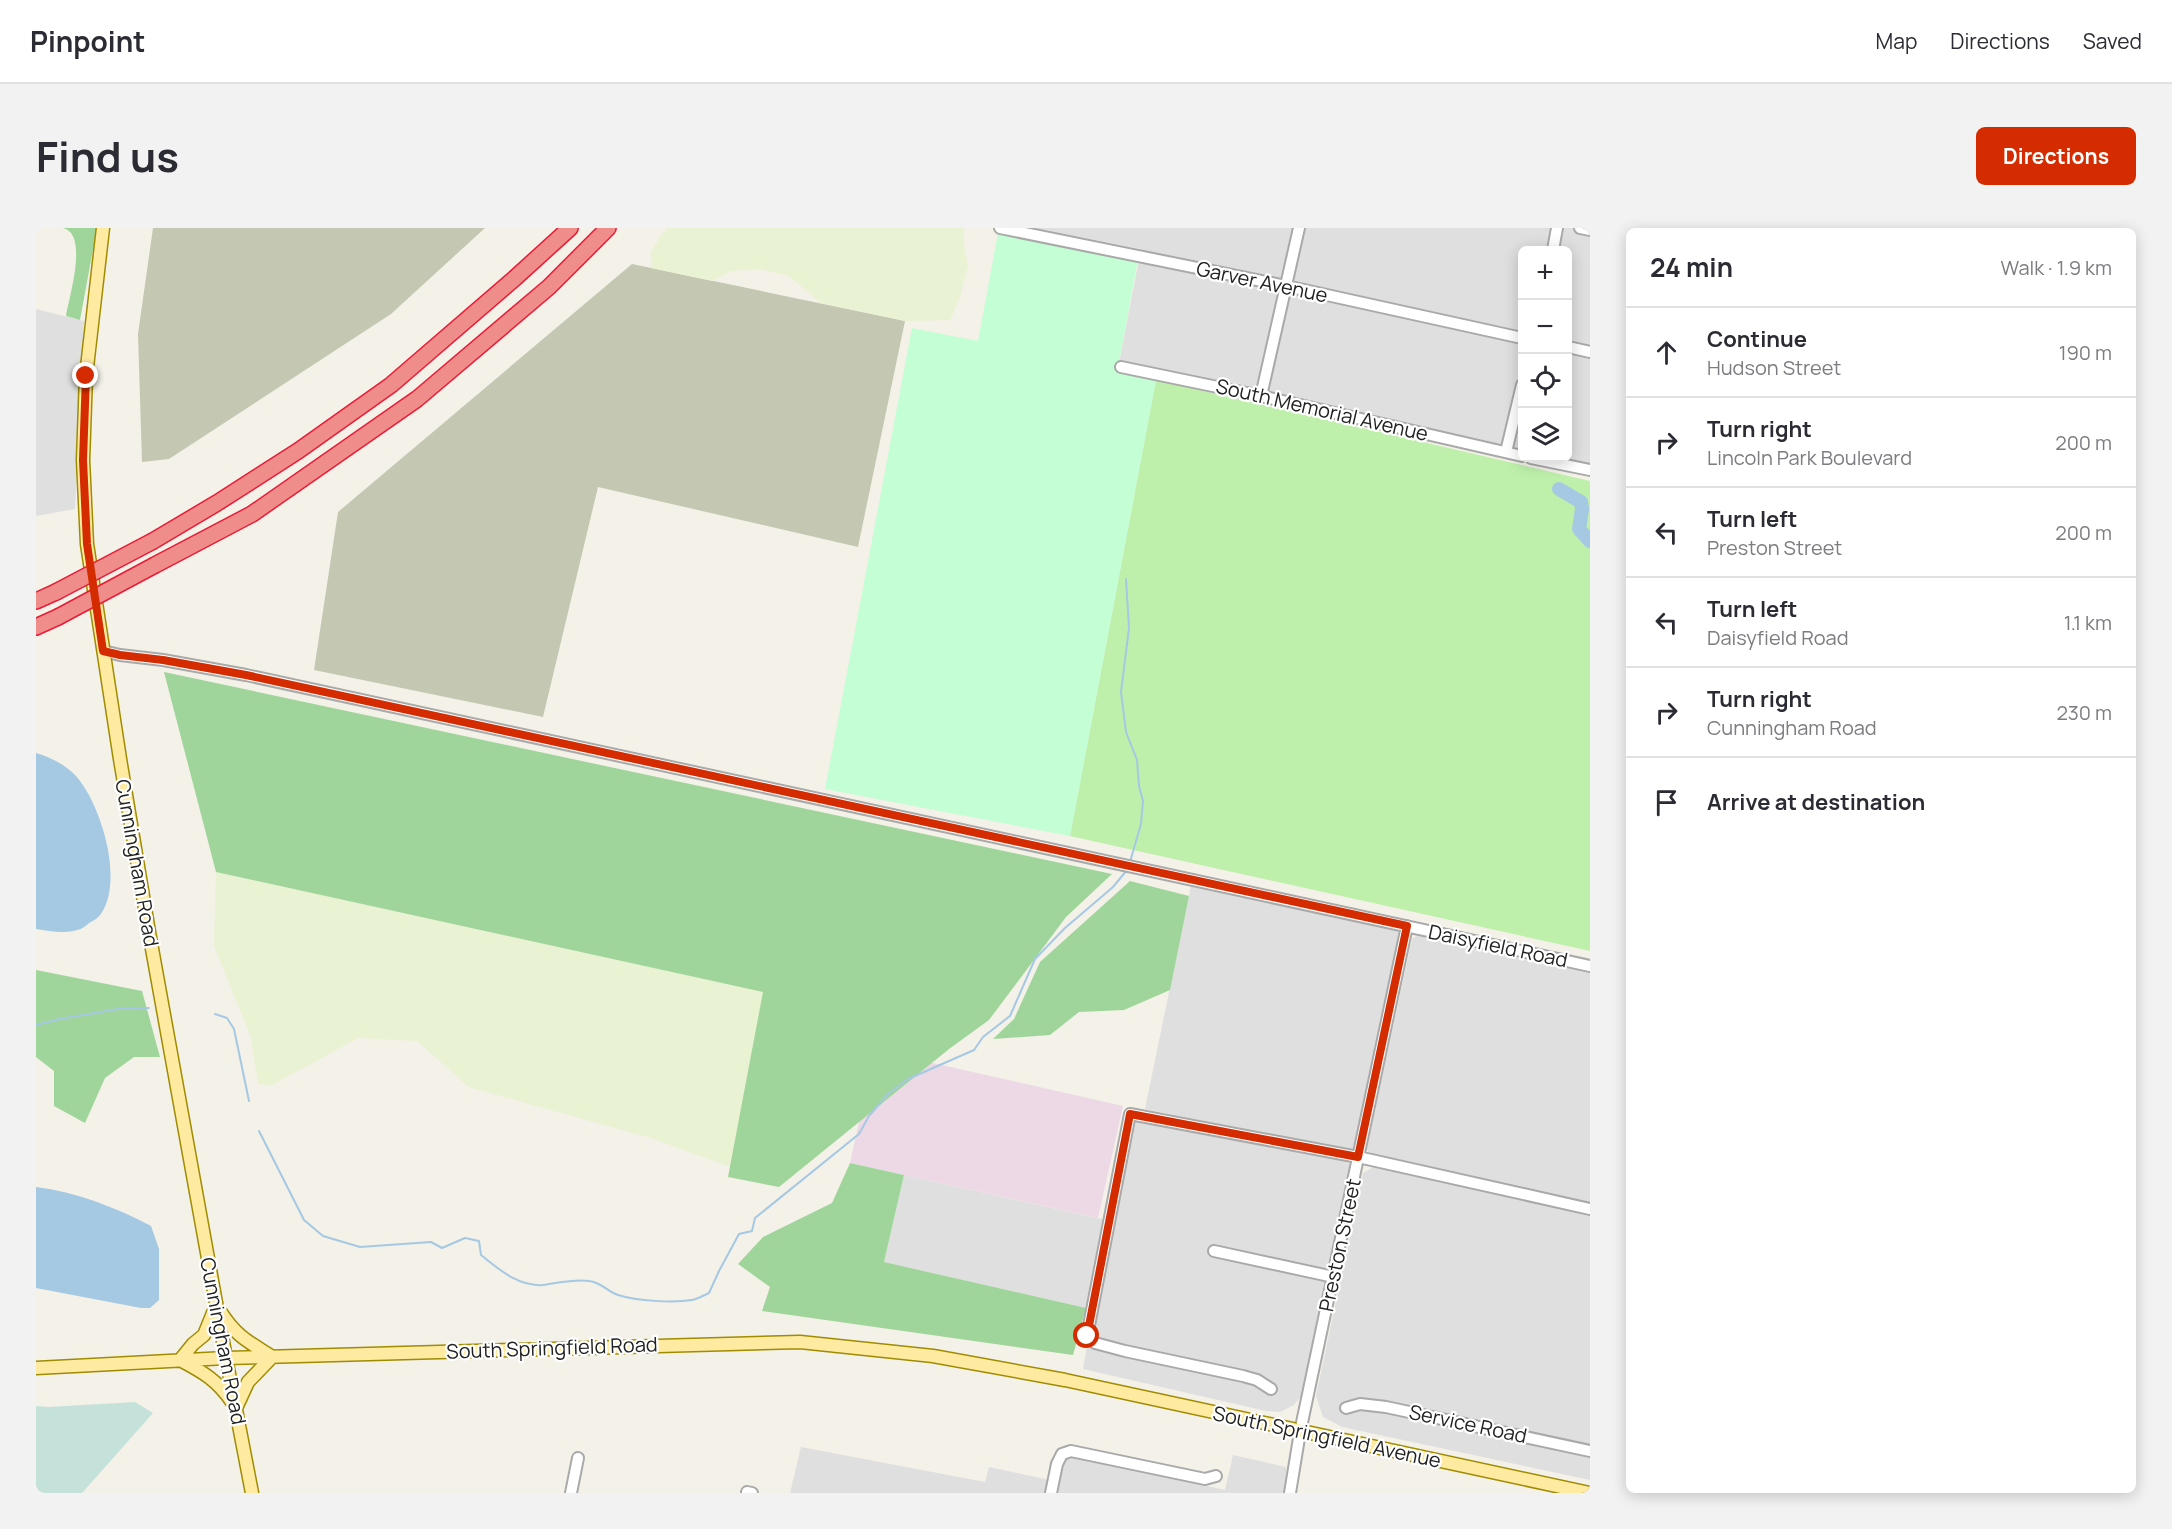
<!DOCTYPE html>
<meta charset="utf-8">
<style>
:root{--surface:#fff;--page:#f2f2f3;--text:#2b2b33;--muted:#7c7c81;--line:#e1e1e2;--accent:#d42c00}
body{margin:0;font-family:Manrope,sans-serif;background:var(--page);color:var(--text)}
.controls{position:absolute;right:18px;top:18px;display:grid;overflow:hidden;border-radius:9px;box-shadow:0 3px 15px #0003}
.controls button{width:54px;height:54px;display:grid;place-items:center;padding:0;border:0;border-bottom:2px solid var(--line);background:var(--surface);color:var(--text);font:30px sans-serif}
.stop{position:absolute;width:18px;height:18px;margin:-14px;border:4px solid #d42c00;border-radius:50%;background:#fff}
.stop.end{background:#d42c00;border-color:#fff;box-shadow:0 2px 6px #0008}
.list{margin:0;padding:0;list-style:none}
h2{display:flex;justify-content:space-between;align-items:center;height:78px;margin:0;padding:0 24px;font-size:26px}
h2 small{font-size:20px;font-weight:400;color:var(--muted)}
.list li{display:grid;grid-template-columns:39px 1fr auto;gap:18px;align-items:center;box-sizing:border-box;height:90px;padding:0 24px;border-top:2px solid var(--line)}
.list b{display:block;font-size:22px;white-space:nowrap}
.list p{margin:0;font-size:20px;white-space:nowrap;color:var(--muted)}
.list em{font-size:20px;font-style:normal;color:var(--muted)}
.icon{flex:none;width:33px;height:33px;fill:none;stroke:currentColor;stroke-width:2;stroke-linecap:round;stroke-linejoin:round}
.map{position:relative;flex:none;width:1554px;height:1265px;overflow:hidden;border-radius:9px}
header{display:flex;align-items:center;gap:36px;box-sizing:border-box;height:84px;padding:0 30px;background:var(--surface);border-bottom:2px solid var(--line)}
header strong{font-size:28px}
nav{display:flex;gap:33px;margin-inline-start:auto;font-size:21px}
.intro{display:flex;align-items:center;justify-content:space-between;box-sizing:border-box;height:144px;padding:0 36px}
h1{margin:0;font-size:42px}
.button{padding:15px 27px;border-radius:9px;background:var(--accent);color:#fff;font-size:21px;font-weight:700}
main{display:flex;gap:36px;padding:0 36px}
aside{flex:1;background:var(--surface);border-radius:9px;box-shadow:0 3px 15px #0003}
.map>svg:first-child{display:block}
.residential{fill:#e0dfdf}
.industrial{fill:#ecd9e5}
.construction{fill:#c4c8b2}
.farmland{fill:#e9f2d2}
.grass{fill:#bef0ab}
.forest{fill:#9fd59a}
.wetland{fill:#c4e2da}
.park{fill:#c3fed4}
.water{fill:#a5c8e3}
.lines{fill:none;stroke-linecap:round;stroke-linejoin:round}
.stream{stroke:#a5c8e3;stroke-width:2}
.river{stroke:#a5c8e3;stroke-width:14}
.minor-casing{stroke:#a9a9a9;stroke-width:14}
.major-casing{stroke:#a08c00;stroke-width:15}
.highway-casing{stroke:#ea1b37;stroke-width:18}
.minor{stroke:#fff;stroke-width:10}
.major{stroke:#ffeaa1;stroke-width:12}
.highway{stroke:#ef8d8b;stroke-width:15}
.highway-bridge-casing{stroke:#ea1b37;stroke-width:18;stroke-linecap:butt}
.highway-bridge{stroke:#ef8d8b;stroke-width:15}
.route{stroke:#d42c00;stroke-width:8}
.labels{text-anchor:middle;stroke-width:4.5;stroke-linejoin:round;paint-order:stroke}
.street-label{font-size:20px;fill:#222;stroke:#fff}
</style>
<header>
<strong>Pinpoint</strong>
<nav><a>Map</a><a>Directions</a><a>Saved</a></nav>
</header>
<div class="intro"><h1>Find us</h1><a class="button">Directions</a></div>
<main>
<div class="map">
<svg width="1554" height="1265" viewBox="0 0 1554 1265">
<rect width="100%" height="100%" fill="#f3f1e8"/>
<path class="residential" d="M999,0H1554V237L1521,230H1532V22H1486V222L1083,135L1105,21Z
M0,81L48,93L39,281L0,288Z
M1155,657L1361,702L1366,710L1322,920L1316,923L1109,881Z
M1383,706L1554,743V1252L1306,1199L1287,1189L1280,1168L1327,945L1339,938V929L1331,922L1332,915L1376,711Z
M1099,891L1311,932L1314,938L1268,1164L1258,1177L1244,1184L1230,1183L1047,1141L1054,1101Z
M868,947L1070,992L1050,1080L848,1034Z
M765,1219L949,1254L953,1239L1022,1254L1027,1233L1036,1228L1189,1262L1197,1227L1250,1239V1248L1247,1265H754Z"/>
<path class="industrial" d="M839,822L1087,878L1062,990L814,935Z"/>
<path class="construction" d="M117,0H449L355,86L133,231L106,234L102,106Z
M596,36L869,93L822,319L562,259L507,489L278,442L302,284Z"/>
<path class="farmland" d="M632,0H928V17L932,38L924,69L914,92L869,93L785,75L753,48L724,41L695,43L676,53L615,40V24L625,7Z
M180,644L728,764L694,939L615,910L433,859L381,813L322,810L236,857L222,856L215,809L178,718Z"/>
<path class="grass" d="M1120,152L1554,253V723L1034,608Z"/>
<path class="forest" d="M27,0H61L44,92L30,88C33,69 53,6 27,0Z
M128,444L1076,646L1030,689L953,792L913,821L743,959L692,949L727,764L180,644Z
M1094,653L1153,668L1134,762L1088,782L1043,784L1014,807L957,811L978,791L1004,734Z
M0,742L106,763L124,829H98L69,850L49,895L18,878V843L0,829Z
M814,935L868,947L848,1034L1050,1080L1037,1127L726,1083L734,1059L702,1036L727,1009L796,975Z"/>
<path class="wetland" d="M99,1174L117,1185L46,1265H0V1178L13,1179Z"/>
<path class="park" d="M962,5L1102,31L1081,145L1120,152L1034,608L789,561L876,100L942,113Z"/>
<path class="water" d="M0,525C14,529 30,537 40,548C65,576 89,654 64,687C62,690 57,693 53,695C50,698 46,701 41,702C28,706 13,703 0,701Z
M0,959C40,964 79,979 115,998L123,1021V1072L114,1080H105L0,1060Z"/>
<g class="lines">
<path class="stream" d="M1090,351L1093,400L1085,464L1090,504L1101,532L1103,558L1107,573L1105,596L1094,634
M179,786L191,790L198,801L213,873
M0,797L24,791L82,781L113,780
M223,903L268,992L287,1008L324,1019L395,1014L406,1020L429,1010L443,1013L445,1027C463,1041 482,1059 507,1057C522,1055 538,1051 553,1053C565,1054 572,1064 582,1067C601,1073 637,1075 656,1072C662,1071 668,1067 673,1065L683,1043L703,1006L716,1003L719,990L823,906L833,888L852,866L872,851L938,822L947,809L974,788L999,731L1029,700L1077,659L1091,642"/>
<path class="river" d="M1523,261L1545,274L1546,281L1543,301L1554,313"/>
<defs>
<path id="minor" d="M964,0L1250,58L1486,110
M1544,0L1554,2
M1517,22L1521,0
M1532,119L1554,124
M1085,139L1225,168L1486,228
M1225,168L1263,0
M1470,224L1486,157
M1495,230L1554,242
M67,423L84,427L127,432L210,447L1554,738
M1178,1023L1298,1049
M1235,1161L1221,1152L1207,1148L1089,1123L1059,1115L1051,1108L1094,886L1322,929L1554,981
M1310,1180L1324,1176L1350,1179L1554,1223
M711,1264L716,1265
M535,1265L542,1230
M1015,1265L1021,1236L1026,1226L1035,1223L1169,1251L1180,1248
M1254,1265L1264,1204L1371,698"/>
<path id="major" d="M67,0L50,148L47,232L51,316L84,531L113,704L190,1130L216,1265
M179,1080L168,1107L157,1116L144,1132C167,1144 181,1152 196,1174
M184,1083C200,1108 211,1113 235,1128
M0,1140L190,1130L764,1114L897,1128L1029,1152L1553,1265
M200,1180L212,1154L236,1129"/>
<path id="highway" d="M117,313L181,275L262,223L355,157L479,50L534,0
M119,337L216,286L381,171L513,59L572,0
M0,373L20,364
M0,399L22,389"/>
</defs>
<use href="#minor" class="minor-casing"/>
<use href="#major" class="major-casing"/>
<use href="#highway" class="highway-casing"/>
<use href="#minor" class="minor"/>
<use href="#major" class="major"/>
<use href="#highway" class="highway"/>
<defs>
<path id="highway-bridge" d="M20,364L117,313
M22,389L119,337"/>
</defs>
<use href="#highway-bridge" class="highway-bridge-casing"/>
<use href="#highway-bridge" class="highway-bridge"/>
</g>
<g class="lines">
<path class="route" d="M50,148L47,232L51,316L67,423L84,427L127,432L210,447L1371,698L1322,929L1094,886L1051,1108"/>
</g>
<g class="labels">
<g class="street-label">
<text transform="translate(1226 54) rotate(12)" y="7">Garver Avenue</text>
<text transform="translate(1286 182) rotate(13)" y="7">South Memorial Avenue</text>
<text transform="translate(101 635) rotate(80)" y="7">Cunningham Road</text>
<text transform="translate(1462 718) rotate(12)" y="7">Daisyfield Road</text>
<text transform="translate(1304 1017) rotate(-78)" y="7">Preston Street</text>
<text transform="translate(187 1113) rotate(79)" y="7">Cunningham Road</text>
<text transform="translate(516 1120) rotate(-2)" y="7">South Springfield Road</text>
<text transform="translate(1432 1196) rotate(12)" y="7">Service Road</text>
<text transform="translate(1291 1209) rotate(12)" y="7">South Springfield Avenue</text>
</g>
</g>
</svg>
<div class="controls">
<button>+</button>
<button>−</button>
<button><svg class="icon" aria-label="locate" viewBox="0 0 24 24"><circle cx="12" cy="12" r="6"/><path d="M12 2v4M12 18v4M2 12h4M18 12h4"/></svg></button>
<button><svg class="icon" aria-label="layers" viewBox="0 0 24 24"><path d="M12 4l9 5-9 5-9-5zM3 14l9 5 9-5"/></svg></button>
</div>
<div class="stop" style="left:1051px;top:1108px"></div>
<div class="stop end" style="left:50px;top:148px"></div>
</div>
<aside>
<h2>24 min<small>Walk · 1.9 km</small></h2>
<ul class="list">
<li><svg class="icon" aria-label="ahead" viewBox="0 0 24 24"><path d="M12 20V5M6 11l6-6 6 6"/></svg><div><b>Continue</b><p>Hudson Street</p></div><em>190 m</em></li>
<li><svg class="icon" aria-label="right" viewBox="0 0 24 24"><path d="M7 20v-9h11M14 6l5 5-5 5"/></svg><div><b>Turn right</b><p>Lincoln Park Boulevard</p></div><em>200 m</em></li>
<li><svg class="icon" aria-label="left" viewBox="0 0 24 24"><path d="M17 20v-9H6M10 6l-5 5 5 5"/></svg><div><b>Turn left</b><p>Preston Street</p></div><em>200 m</em></li>
<li><svg class="icon" aria-label="left" viewBox="0 0 24 24"><path d="M17 20v-9H6M10 6l-5 5 5 5"/></svg><div><b>Turn left</b><p>Daisyfield Road</p></div><em>1.1 km</em></li>
<li><svg class="icon" aria-label="right" viewBox="0 0 24 24"><path d="M7 20v-9h11M14 6l5 5-5 5"/></svg><div><b>Turn right</b><p>Cunningham Road</p></div><em>230 m</em></li>
<li><svg class="icon" aria-label="arrive" viewBox="0 0 24 24"><path d="M6 21V4h12l-3 4 3 4H6"/></svg><div><b>Arrive at destination</b></div></li>
</ul>
</aside>
</main>
